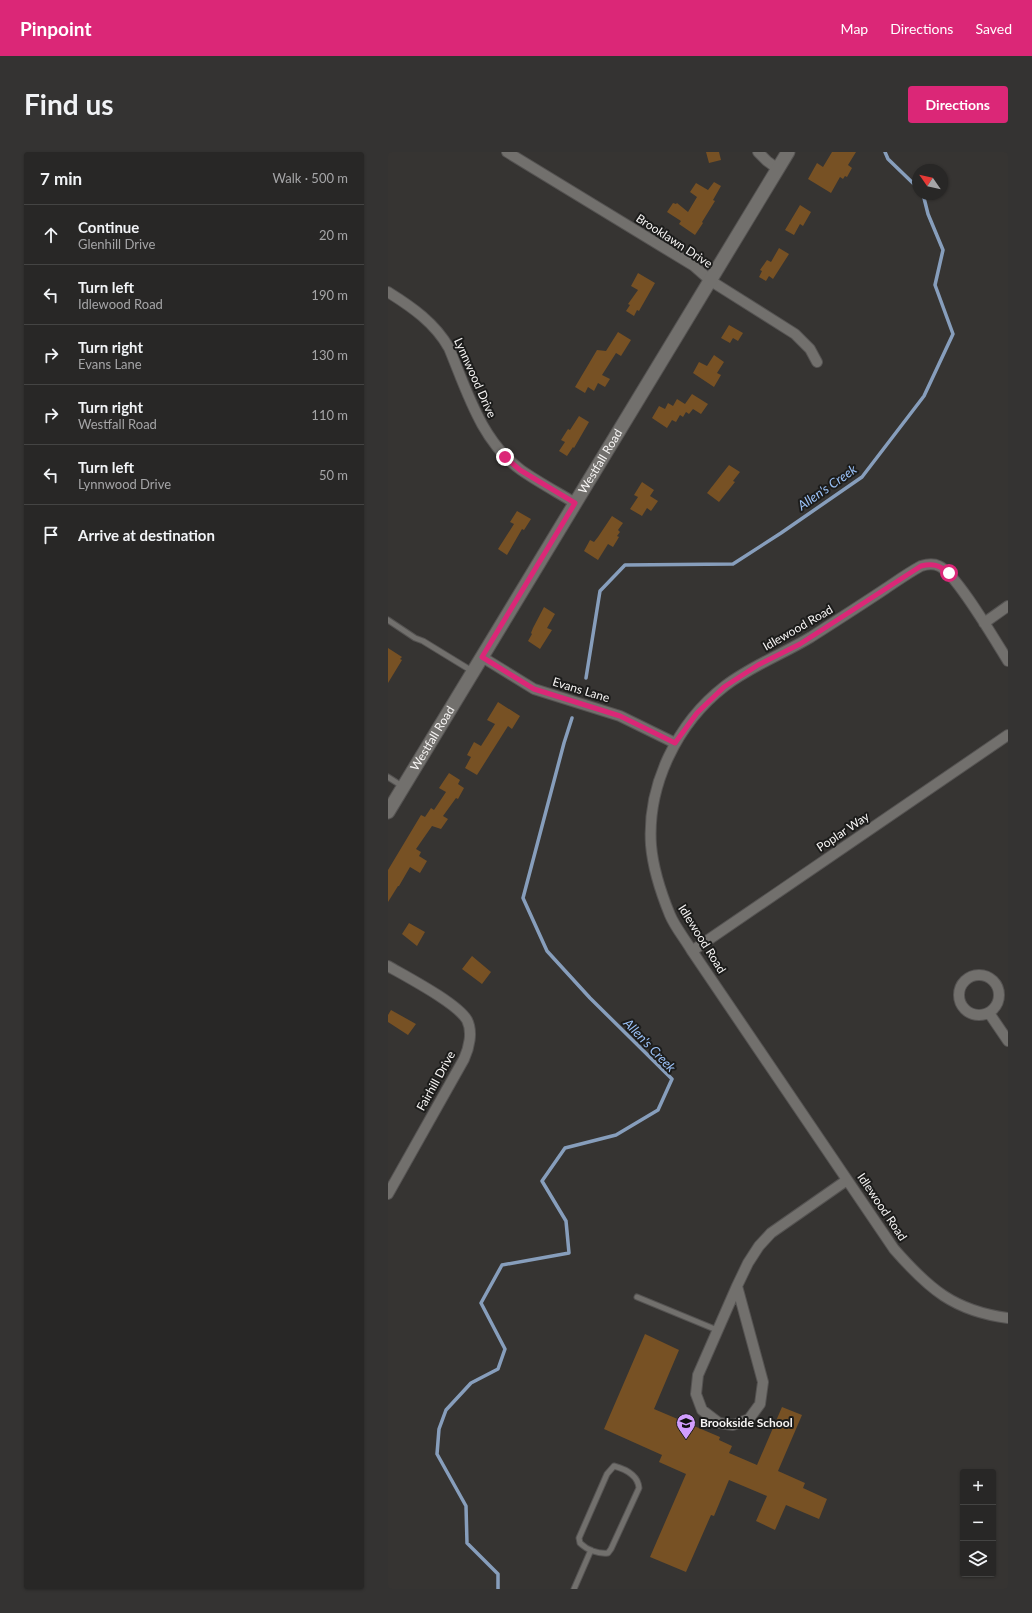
<!DOCTYPE html>
<meta charset="utf-8">
<style>
:root{--surface:#282726;--page:#343332;--text:#f1f3f6;--muted:#a5a5a7;--line:#444443;--accent:#db2777}
body{margin:0;font-family:Lato,sans-serif;background:var(--page);color:var(--text)}
.controls{position:absolute;right:12px;bottom:12px;display:grid;overflow:hidden;border-radius:4px;box-shadow:0 1px 3px #0004}
.controls button{width:36px;height:36px;display:grid;place-items:center;padding:0;border:0;border-bottom:1px solid var(--line);background:var(--surface);color:var(--text);font:20px sans-serif}
.compass{position:absolute;left:524px;top:12px;width:36px;height:36px;border-radius:50%;background:var(--surface);box-shadow:0 1px 3px #0004;rotate:304deg}
.stop{position:absolute;width:12px;height:12px;margin:-9px;border:3px solid #db2777;border-radius:50%;background:#fff}
.stop.end{background:#db2777;border-color:#fff;box-shadow:0 1px 4px #0008}
.list{margin:0;padding:0;list-style:none}
h2{display:flex;justify-content:space-between;align-items:center;height:52px;margin:0;padding:0 16px;font-size:17px}
h2 small{font-size:13px;font-weight:400;color:var(--muted)}
.list li{display:grid;grid-template-columns:26px 1fr auto;gap:12px;align-items:center;box-sizing:border-box;height:60px;padding:0 16px;border-top:1px solid var(--line)}
.list b{display:block;font-size:15px;white-space:nowrap}
.list p{margin:0;font-size:13px;white-space:nowrap;color:var(--muted)}
.list em{font-size:13px;font-style:normal;color:var(--muted)}
.icon{flex:none;width:22px;height:22px;fill:none;stroke:currentColor;stroke-width:2;stroke-linecap:round;stroke-linejoin:round}
.map{position:relative;flex:none;width:620px;height:1437px;overflow:hidden;border-radius:4px}
header{display:flex;align-items:center;gap:24px;box-sizing:border-box;height:56px;padding:0 20px;background:var(--accent);color:#fff}
header strong{font-size:19px}
nav{display:flex;gap:22px;margin-inline-start:auto;font-size:14px}
.intro{display:flex;align-items:center;justify-content:space-between;box-sizing:border-box;height:96px;padding:0 24px}
h1{margin:0;font-size:28px}
.button{padding:10px 18px;border-radius:4px;background:var(--accent);color:#fff;font-size:14px;font-weight:700}
main{display:flex;gap:24px;padding:0 24px}
aside{flex:1;background:var(--surface);border-radius:4px;box-shadow:0 1px 3px #0004}
.map>svg:first-child{display:block}
.lines{fill:none;stroke-linecap:round;stroke-linejoin:round}
.stream{stroke:#879ebc;stroke-width:3.5}
.building{fill:#775124}
.service-casing{stroke:#555352;stroke-width:7}
.minor-casing{stroke:#555352;stroke-width:12}
.tertiary-casing{stroke:#555352;stroke-width:15}
.service{stroke:#72706d;stroke-width:5}
.minor{stroke:#72706d;stroke-width:10}
.tertiary{stroke:#72706d;stroke-width:13}
.route{stroke:#db2777;stroke-width:5}
.labels{text-anchor:middle;stroke-width:4;stroke-linejoin:round;paint-order:stroke}
.street-label{font-size:12px;fill:#f6f4f3;stroke:#1c1c1b}
.poi-label{font-size:12px;font-weight:bold;fill:#f6f4f3;stroke:#1c1c1b;text-anchor:start}
.water-label{font-size:13px;font-style:italic;fill:#9bc2f8;stroke:#1c1c1b}
</style>
<header>
<strong>Pinpoint</strong>
<nav><a>Map</a><a>Directions</a><a>Saved</a></nav>
</header>
<div class="intro"><h1>Find us</h1><a class="button">Directions</a></div>
<main>
<aside>
<h2>7 min<small>Walk · 500 m</small></h2>
<ul class="list">
<li><svg class="icon" aria-label="ahead" viewBox="0 0 24 24"><path d="M12 20V5M6 11l6-6 6 6"/></svg><div><b>Continue</b><p>Glenhill Drive</p></div><em>20 m</em></li>
<li><svg class="icon" aria-label="left" viewBox="0 0 24 24"><path d="M17 20v-9H6M10 6l-5 5 5 5"/></svg><div><b>Turn left</b><p>Idlewood Road</p></div><em>190 m</em></li>
<li><svg class="icon" aria-label="right" viewBox="0 0 24 24"><path d="M7 20v-9h11M14 6l5 5-5 5"/></svg><div><b>Turn right</b><p>Evans Lane</p></div><em>130 m</em></li>
<li><svg class="icon" aria-label="right" viewBox="0 0 24 24"><path d="M7 20v-9h11M14 6l5 5-5 5"/></svg><div><b>Turn right</b><p>Westfall Road</p></div><em>110 m</em></li>
<li><svg class="icon" aria-label="left" viewBox="0 0 24 24"><path d="M17 20v-9H6M10 6l-5 5 5 5"/></svg><div><b>Turn left</b><p>Lynnwood Drive</p></div><em>50 m</em></li>
<li><svg class="icon" aria-label="arrive" viewBox="0 0 24 24"><path d="M6 21V4h12l-3 4 3 4H6"/></svg><div><b>Arrive at destination</b></div></li>
</ul>
</aside>
<div class="map">
<svg width="620" height="1437" viewBox="0 0 620 1437">
<rect width="100%" height="100%" fill="#363432"/>
<g class="lines">
<path class="stream" d="M497,0L500,7L530,36
M198,526L212,439L237,413L345,412L393,381L474,325L536,244L565,182L547,133L555,98L540,62L535,42
M110,1437V1422L79,1391L78,1354L49,1302L51,1277L58,1258L83,1231L110,1217L117,1197L93,1151L114,1113L181,1101L178,1069L154,1029L177,996L228,983L270,958L284,927L202,846L159,799L135,746L176,591L184,566"/>
</g>
<path class="building" d="M318,0H331L333,8L321,11Z
M444,0H468L460,13L464,16L459,25L457,24L455,27L452,25L443,41L420,27L429,11L435,15Z
M326,30L333,34L325,48L327,49L314,70L315,71L307,83L291,72L293,69L279,60L285,51L288,52L289,51L300,60L309,45L302,40L308,31L320,38Z
M412,53L423,60L415,74L412,72L406,83L397,78Z
M391,96L401,102L385,127L381,124L378,129L371,125L374,119L372,118L379,108L383,110Z
M250,121L267,131L251,159L249,158L246,164L238,159L242,153L240,152L250,138L243,134Z
M341,173L355,181L350,189L345,186L342,191L333,186Z
M230,180L243,188L233,204L228,201L214,223L222,227L217,235L210,231L206,239L200,235L197,241L187,235L209,198L218,199Z
M326,203L336,210L329,221L333,223L326,235L305,221L311,210L319,214Z
M304,242L320,252L313,262L305,257L301,262L298,260L295,265L292,263L288,270L284,268L279,276L264,266L271,254L277,257L280,251L285,254L289,247L297,252Z
M191,264L201,270L186,296L185,295L179,304L171,299L177,290L173,288L180,277L182,278Z
M341,313L352,320L345,329L347,330L331,350L319,341Z
M254,330L266,338L262,344L270,349L263,359L259,356L254,364L242,357L250,345L246,343Z
M129,359L143,367L136,378L134,377L119,403L110,397L126,372L122,370Z
M224,364L235,371L230,378L232,380L229,384L231,385L225,395L220,392L210,408L196,399L202,388L206,390L210,385Z
M156,455L167,462L159,476L164,478L152,497L140,489L144,482L143,481L145,476Z
M0,496L14,505L12,507L14,508L0,531Z
M110,550L132,564L124,577L120,574L89,623L77,616L83,605L79,603L86,590L93,594L107,572L99,568Z
M61,621L72,628L70,632L76,636L70,647L68,646L55,664L60,667L53,677L44,674L28,697L33,700L31,704L39,709L32,721L22,715L11,734H10L0,750V718L33,663L37,665L43,656L46,658L58,640L51,636Z
M21,771L37,780L29,794L14,782Z
M84,804L103,820L94,832L74,817Z
M3,858L28,872L20,883L0,870V863Z
M257,1182L291,1198L266,1257L332,1285L331,1288L344,1294L341,1301L369,1313L394,1255L414,1263L390,1319L417,1331L415,1336L439,1347L431,1367L398,1353L387,1378L368,1369L379,1344L341,1328L326,1364L323,1363L298,1420L262,1405L298,1322L271,1310L274,1303L216,1277Z"/>
<g class="lines">
<defs>
<path id="service" d="M0,468L27,486L35,489L84,519
M0,625L14,634
M249,1145L329,1178
M226,1314C237,1317 250,1323 251,1336L223,1397L220,1401C210,1402 199,1398 192,1391L191,1386L219,1322Z
M186,1437L203,1398"/>
<path id="minor" d="M119,0L306,114L323,129L407,182L422,197L429,210
M370,0L379,9L390,17
M0,140C24,155 47,171 61,196C79,239 93,289 133,318C150,330 169,340 187,351
M596,471L620,454
M94,505L146,537L232,564L287,591
M620,509C608,490 568,421 551,414C545,411 539,412 533,414C520,421 509,429 497,437C473,453 448,469 423,485C395,502 363,514 337,534C289,571 259,633 263,693C265,717 273,741 282,763C287,775 297,787 304,799L506,1097C541,1137 566,1159 620,1166
M304,799L620,583
M0,814C19,825 69,851 79,868C85,880 81,896 76,907L0,1042
M571 843a20 20 0 1 1 40 0a20 20 0 1 1-40 0Z
M601,861L620,889
M349,1134L375,1230L372,1252L361,1267L345,1273L331,1271L314,1258L308,1242L310,1223Z
M349,1134L360,1111L371,1094L383,1081L459,1028"/>
<g id="tertiary">
<path id="s1" d="M0,660L400,0"/>
</g>
</defs>
<use href="#service" class="service-casing"/>
<use href="#minor" class="minor-casing"/>
<use href="#tertiary" class="tertiary-casing"/>
<use href="#service" class="service"/>
<use href="#minor" class="minor"/>
<use href="#tertiary" class="tertiary"/>
</g>
<g class="lines">
<path class="route" d="M117,305L132,318L187,351L94,505L146,537L232,564L287,591L309,561L336,535L370,513L412,492L533,414C545,411 551,413 561,421"/>
</g>
<defs>
<symbol id="school-pin" viewBox="-11 -11 22 30"><path d="M0 17L-7.5 6A9.5 9.5 0 1 1 7.5 6Z" fill="#d19dfe" stroke="#1c1c1b"/><path d="M0-5L7-2L0 1L-7-2ZM-4 1L0 2.5L4 1V4Q0 6-4 4Z" fill="#111"/></symbol>
</defs>
<g fill-rule="evenodd">
<use href="#school-pin" x="287" y="1260" width="22" height="30"/>
</g>
<g class="labels">
<g class="street-label">
<text transform="translate(286 89) rotate(33)" y="4">Brooklawn Drive</text>
<text transform="translate(87 226) rotate(66)" y="4">Lynnwood Drive</text>
<text dy="4" stroke="none"><textPath href="#s1" startOffset="410">Westfall Road</textPath></text>
<text transform="translate(410 476) rotate(-30)" y="4">Idlewood Road</text>
<text transform="translate(193 538) rotate(17)" y="4">Evans Lane</text>
<text dy="4" stroke="none"><textPath href="#s1" startOffset="86">Westfall Road</textPath></text>
<text transform="translate(455 680) rotate(-34)" y="4">Poplar Way</text>
<text transform="translate(314 787) rotate(58)" y="4">Idlewood Road</text>
<text transform="translate(48 929) rotate(-61)" y="4">Fairhill Drive</text>
<text transform="translate(494 1055) rotate(56)" y="4">Idlewood Road</text>
</g>
<g class="poi-label">
<text x="312" y="1275">Brookside School</text>
</g>
<g class="water-label">
<text transform="translate(439 335) rotate(-35)" y="5">Allen's Creek</text>
<text transform="translate(262 893) rotate(46)" y="5">Allen's Creek</text>
</g>
</g>
</svg>
<div class="controls">
<button>+</button>
<button>−</button>
<button><svg class="icon" aria-label="layers" viewBox="0 0 24 24"><path d="M12 4l9 5-9 5-9-5zM3 14l9 5 9-5"/></svg></button>
</div>
<svg class="compass" viewBox="-18 -18 36 36"><path d="M0-13l5 13h-10z" fill="#e53935"/><path d="M0 13l5-13h-10z" fill="#a5a5a7"/></svg>
<div class="stop" style="left:561px;top:421px"></div>
<div class="stop end" style="left:117px;top:305px"></div>
</div>
</main>
